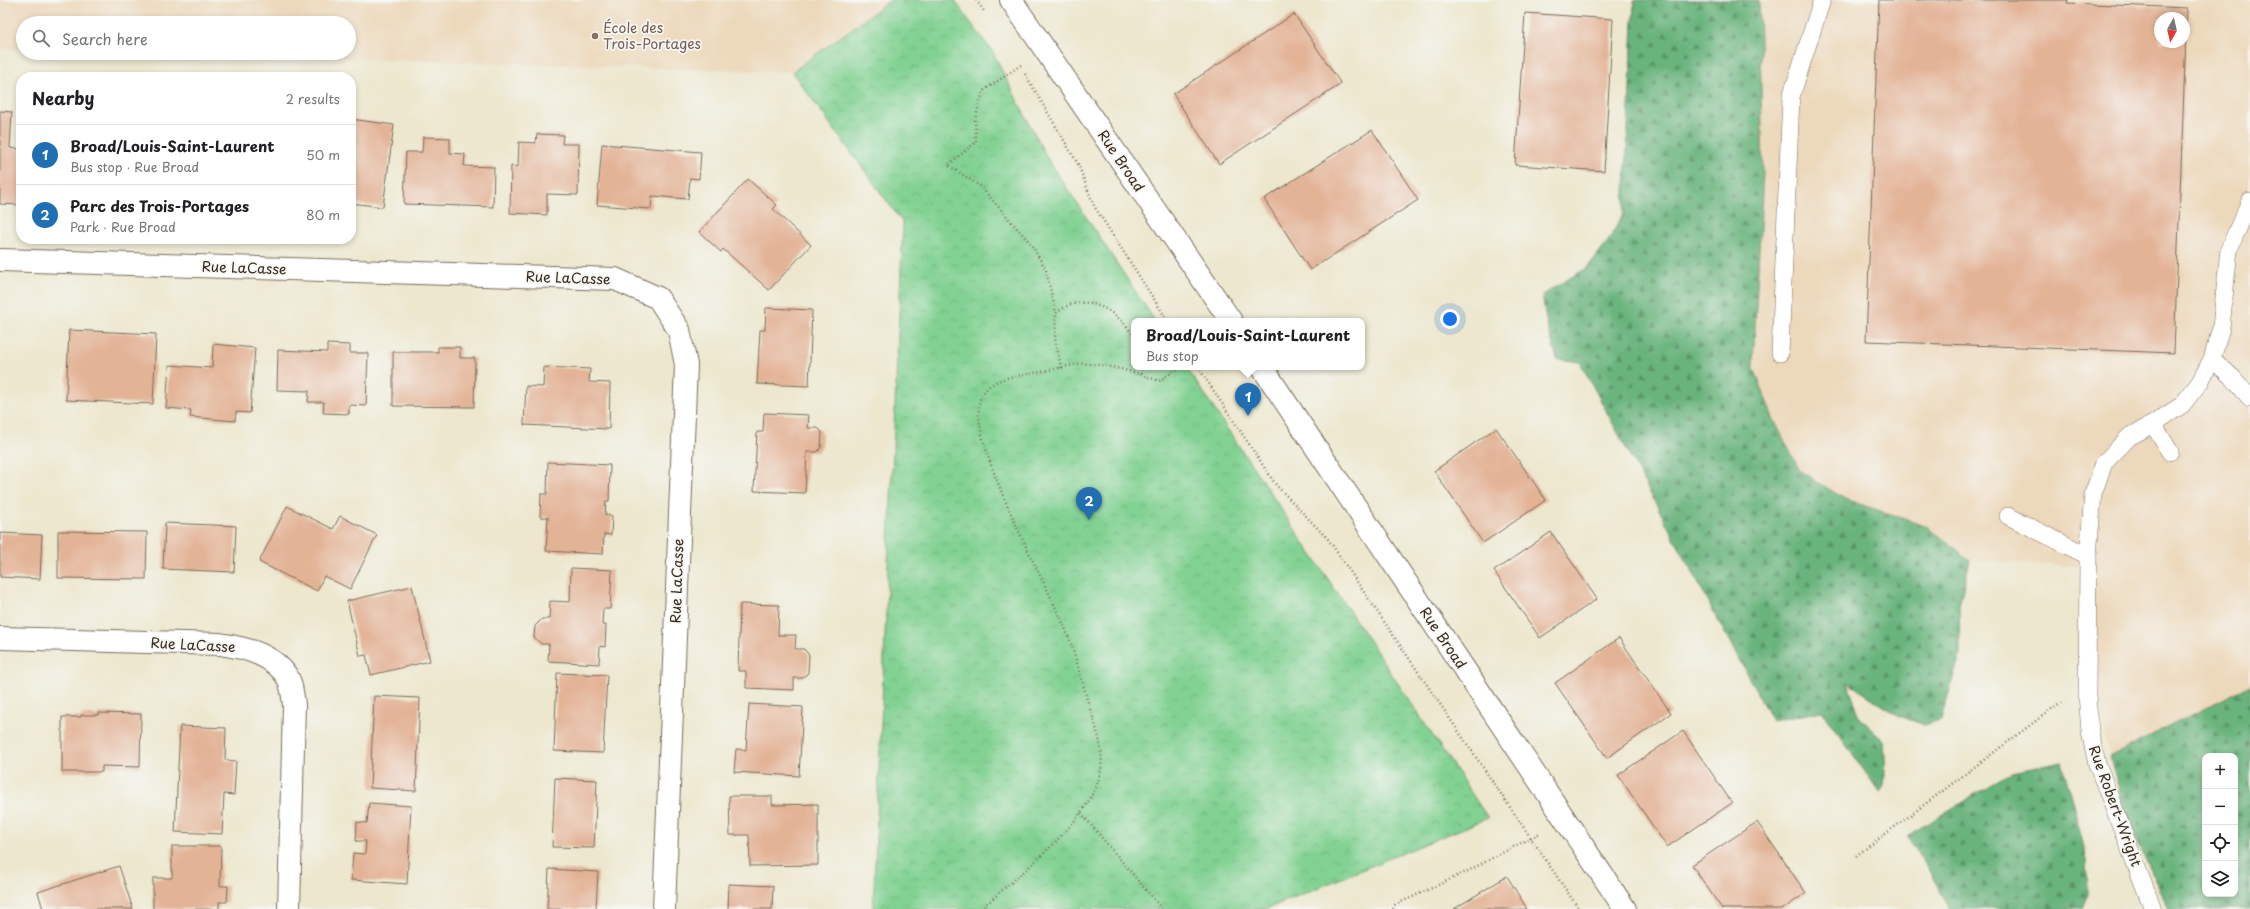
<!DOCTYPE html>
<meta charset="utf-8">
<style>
:root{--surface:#fff;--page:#f2f2f2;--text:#202124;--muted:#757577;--line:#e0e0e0;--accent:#1f6fb2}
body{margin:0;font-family:"Playpen Sans",sans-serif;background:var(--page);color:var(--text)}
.controls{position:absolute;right:12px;bottom:12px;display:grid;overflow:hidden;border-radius:8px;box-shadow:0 2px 6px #0003}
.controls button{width:36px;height:36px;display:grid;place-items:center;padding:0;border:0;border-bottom:1px solid var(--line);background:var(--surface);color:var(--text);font:20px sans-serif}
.compass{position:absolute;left:2154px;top:12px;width:36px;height:36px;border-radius:50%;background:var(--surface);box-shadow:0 2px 6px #0003;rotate:188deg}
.you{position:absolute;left:1450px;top:319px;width:14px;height:14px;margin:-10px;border:3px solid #fff;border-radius:50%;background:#1a73e8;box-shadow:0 0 0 6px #1a73e833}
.badge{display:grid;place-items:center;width:26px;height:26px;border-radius:50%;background:var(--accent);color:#fff;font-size:13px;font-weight:700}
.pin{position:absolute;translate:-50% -33px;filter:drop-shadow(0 1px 2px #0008)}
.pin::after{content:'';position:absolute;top:21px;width:14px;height:12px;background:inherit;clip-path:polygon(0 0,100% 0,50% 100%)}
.popup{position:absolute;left:1131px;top:318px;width:234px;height:52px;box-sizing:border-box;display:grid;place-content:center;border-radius:8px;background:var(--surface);filter:drop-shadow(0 1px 3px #0005);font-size:13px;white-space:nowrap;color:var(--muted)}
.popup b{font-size:15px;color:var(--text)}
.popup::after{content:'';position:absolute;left:50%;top:100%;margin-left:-8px;border:8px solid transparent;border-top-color:var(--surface)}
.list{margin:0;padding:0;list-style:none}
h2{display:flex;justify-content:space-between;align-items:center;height:52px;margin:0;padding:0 16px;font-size:17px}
h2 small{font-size:13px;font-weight:400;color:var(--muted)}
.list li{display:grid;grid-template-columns:26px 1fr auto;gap:12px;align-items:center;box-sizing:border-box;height:60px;padding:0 16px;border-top:1px solid var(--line)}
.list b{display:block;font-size:15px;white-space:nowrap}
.list p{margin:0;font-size:13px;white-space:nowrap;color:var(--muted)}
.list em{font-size:13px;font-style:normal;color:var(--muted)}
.icon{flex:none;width:22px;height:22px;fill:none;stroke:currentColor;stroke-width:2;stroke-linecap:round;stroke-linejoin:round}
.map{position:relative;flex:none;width:2250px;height:909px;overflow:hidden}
.search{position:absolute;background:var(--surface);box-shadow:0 2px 6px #0003;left:16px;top:16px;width:340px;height:44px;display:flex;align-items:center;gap:10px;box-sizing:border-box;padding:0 14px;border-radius:22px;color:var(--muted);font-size:15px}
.panel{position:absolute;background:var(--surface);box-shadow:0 2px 6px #0003;left:16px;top:72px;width:340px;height:172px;border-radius:16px}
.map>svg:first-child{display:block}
.built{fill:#ecd8ba;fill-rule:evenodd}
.forest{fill:url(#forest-firs);stroke:#526f4e;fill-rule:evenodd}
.park{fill:url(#park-crowns);stroke:#5e7e58}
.building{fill:#e3b396;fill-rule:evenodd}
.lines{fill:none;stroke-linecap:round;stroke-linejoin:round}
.lane-casing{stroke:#796c5b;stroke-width:18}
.street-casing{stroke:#796c5b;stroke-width:24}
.secondary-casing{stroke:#796c5b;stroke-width:24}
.path{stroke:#796c5b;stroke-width:2.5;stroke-dasharray:1 3;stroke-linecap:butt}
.lane{stroke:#fff;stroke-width:17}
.street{stroke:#fff;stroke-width:22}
.secondary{stroke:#fff;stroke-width:22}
.education-dot{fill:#8d6e63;stroke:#f6f6f2;stroke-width:1.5}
.labels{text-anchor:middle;stroke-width:3.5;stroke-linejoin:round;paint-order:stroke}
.education-label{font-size:14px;fill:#785e54;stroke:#f6f6f2;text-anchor:start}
.street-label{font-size:14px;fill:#3b2a1e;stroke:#f6f6f2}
</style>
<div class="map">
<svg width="2250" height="909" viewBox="0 0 2250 909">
<defs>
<pattern id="forest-firs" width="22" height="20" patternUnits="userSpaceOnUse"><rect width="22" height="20" fill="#69b47d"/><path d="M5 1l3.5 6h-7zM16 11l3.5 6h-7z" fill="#589366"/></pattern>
<pattern id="park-crowns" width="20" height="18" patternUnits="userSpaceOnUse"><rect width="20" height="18" fill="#82d293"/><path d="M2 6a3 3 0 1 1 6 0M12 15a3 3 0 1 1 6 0" fill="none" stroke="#71b47e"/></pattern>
</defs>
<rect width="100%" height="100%" fill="#f6f6f2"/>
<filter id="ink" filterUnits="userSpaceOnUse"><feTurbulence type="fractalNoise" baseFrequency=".025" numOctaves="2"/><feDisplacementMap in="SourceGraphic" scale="8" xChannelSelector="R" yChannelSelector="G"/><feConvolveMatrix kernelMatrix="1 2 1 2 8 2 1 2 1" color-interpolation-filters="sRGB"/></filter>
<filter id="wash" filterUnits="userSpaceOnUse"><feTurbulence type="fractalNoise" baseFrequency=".012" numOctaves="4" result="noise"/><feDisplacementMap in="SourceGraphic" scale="16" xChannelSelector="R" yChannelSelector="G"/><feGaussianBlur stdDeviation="0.9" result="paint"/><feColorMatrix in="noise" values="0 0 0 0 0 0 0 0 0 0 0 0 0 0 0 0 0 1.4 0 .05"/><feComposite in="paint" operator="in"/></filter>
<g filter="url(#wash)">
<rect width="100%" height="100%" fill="#ece7cd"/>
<path class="built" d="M0,0H891L792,72L165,53H349V23H23V49L0,48Z
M1759,0H2250V685L2110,757L2086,646L2090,567L1970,560L1928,527L1845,499L1800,471L1773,418L1753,365L1763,173ZM2160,18H2184V42H2160Z"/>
<path class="forest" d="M1634,0H1759L1763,173L1753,365L1773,418L1800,471L1845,499L1928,527L1970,560L1959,605L1960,655L1941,719L1925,725L1899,716L1847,682L1861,719L1884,740L1886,776L1880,793L1822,711L1772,721L1580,362L1557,359L1547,325L1542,295L1588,267L1608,241L1624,213Z
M2250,685V909H2169L2129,824L2110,757ZM2205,756H2235V894H2205Z
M2062,762L2087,859L2088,894L2082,909H1950L1927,867L1907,836L2011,772Z"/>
<path class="park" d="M891,0H954L992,51L1047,158L1155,321H1134V367H1186L1488,818L1266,909H873L903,223L792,72Z"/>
<g id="blocks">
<path class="building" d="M1879,0H2068L2067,3L2187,8L2174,353L1866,341ZM2160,18H2184V42H2160Z
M1525,13L1613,19L1604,171L1515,165Z
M1294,14L1341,84L1219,164L1173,94Z
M0,111L12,112L10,148L21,149V205L0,204Z
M351,119L394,125L383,207L351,203Z
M1372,130L1418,200L1310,270L1264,199Z
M537,134L563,135L562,144H579L578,195L547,194V215L510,213L511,166L518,167L519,142L536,143Z
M423,137L450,138V153L465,154L464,166L494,167L493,207L404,204L406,152H422Z
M602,144L701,152L699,179L690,178L688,199L652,196L651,209L597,205Z
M748,179L777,205L773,209L811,245L769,290L723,249L721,252L699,232Z
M766,308L812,310L809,386L757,384L760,330H765Z
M69,330L156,334L153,404L66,400Z
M213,344L255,348L250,413L236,412L235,421L190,417L191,410L166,408L169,365L212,368Z
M327,344L350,345V353H368L366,406L349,405V414L323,413L324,402H308L309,391L277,390L278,350L327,352Z
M438,347H460V358H475L474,407L393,406V352H438Z
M544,367L590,369L589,382L610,383L609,429L524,425L526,386L543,387Z
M764,413L809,415L808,428H818L822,432L821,448L817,452H807L805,493L754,491L757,432H763Z
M1496,428L1546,500L1483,543L1434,471Z
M548,462L610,465L609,501H606L605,515L612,516L611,535L604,534L603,554L546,551L548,517H540L541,494H547Z
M287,506L333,529L340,516L377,535L350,589L324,576L317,591L259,562Z
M165,523L236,526L234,572L163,569Z
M58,531L147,532L146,579L58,578Z
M1551,532L1597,599L1540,638L1494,571Z
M0,533L42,535L40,579L0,577Z
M571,568L612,570L610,609H603L602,625H606L605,647L600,646L599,664L548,661L549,644H541L534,637L535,626L542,619H549L550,601L570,602Z
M412,586L430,661L371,675L366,655L360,656L347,601Z
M740,604L779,605L778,635H796L795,649H804L809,655L808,673L802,678H794V690L746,688V671H738Z
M1619,638L1671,713L1607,758L1555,683Z
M557,673L607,675L603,753L554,751Z
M374,696L420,698L416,791L370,788Z
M749,704L803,707L799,776L734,772L736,749L746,750Z
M98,713L141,714L140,767L102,766V772H62V717H81V715H98Z
M180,726L226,728L225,760L236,761L234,795L224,794L222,834L175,832Z
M1683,731L1732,803L1667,847L1618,775Z
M555,778L597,780L594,848L552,847Z
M729,796H772V805L818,804V865L750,866L749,835H730Z
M369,803L411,806L407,884L351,880L353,853L365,854L366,841H356L357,822L367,823Z
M1757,822L1806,893L1783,909H1722L1692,865Z
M172,846H221L220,886H228L227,902H219V909H153V878H172Z
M119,866L133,909H43L38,892Z
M549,869L598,872L596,909H547Z
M1507,876L1527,909H1454Z
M729,884L773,886L772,909H728Z"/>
</g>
</g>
<g filter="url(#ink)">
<use href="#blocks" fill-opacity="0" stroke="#796c5b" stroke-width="1"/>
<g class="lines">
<defs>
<path id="lane" d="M1780,353L1791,97L1822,0
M2212,359L2233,378L2250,398
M2153,424L2170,452
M2008,516L2088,556
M2153,909L2097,764L2090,732L2087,695L2088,556L2093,494L2104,463L2129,437L2153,424L2182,405L2200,382L2212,359L2221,328L2229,249L2250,201"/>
<path id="street" d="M0,260L615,279L658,298L679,330L686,365L664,909
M0,638L220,644C246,648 276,655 289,680C292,687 293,697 294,705L289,909"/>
<path id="secondary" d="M1011,0L1231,321
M1262,367L1625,909"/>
</defs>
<use href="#lane" class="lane-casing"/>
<use href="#street" class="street-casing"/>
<use href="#secondary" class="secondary-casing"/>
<path class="path" d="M976,0L984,11
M1021,65L983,91L975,120L976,142L948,165L980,186L1031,244L1046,270L1056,313
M1025,74L1078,164L1094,206L1168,321
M1198,367L1276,485L1328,539L1579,909
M1061,368L1055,338L1056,313C1061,310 1067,305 1072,304C1096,297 1123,317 1134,337
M1141,374V367
M1081,813L1162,909
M1856,856L2061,702
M981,909C1018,875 1092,821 1101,770C1104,746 1095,725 1088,702C1081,678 1075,652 1065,628C1048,586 961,433 982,395C992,377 1015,377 1033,373C1048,371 1064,366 1079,364C1102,362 1137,373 1159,381L1180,367
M1393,909L1395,905L1464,873L1540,833"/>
<use href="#lane" class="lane"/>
<use href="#street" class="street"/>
<use href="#secondary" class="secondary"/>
</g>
</g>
<circle class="education-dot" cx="595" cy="36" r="4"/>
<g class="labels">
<g class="education-label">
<text x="603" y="33">École des<tspan x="603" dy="16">Trois-Portages</tspan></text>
</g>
<g class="street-label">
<text transform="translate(1121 161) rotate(56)" y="5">Rue Broad</text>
<text transform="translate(244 268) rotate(2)" y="5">Rue LaCasse</text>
<text transform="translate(568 278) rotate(2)" y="5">Rue LaCasse</text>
<text transform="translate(677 581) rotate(-88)" y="5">Rue LaCasse</text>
<text transform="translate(1443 638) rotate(56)" y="5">Rue Broad</text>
<text transform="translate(193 645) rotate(3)" y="5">Rue LaCasse</text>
<text transform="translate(2115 806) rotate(70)" y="5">Rue Robert-Wright</text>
</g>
</g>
</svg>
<div class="controls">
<button>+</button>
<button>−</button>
<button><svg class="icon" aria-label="locate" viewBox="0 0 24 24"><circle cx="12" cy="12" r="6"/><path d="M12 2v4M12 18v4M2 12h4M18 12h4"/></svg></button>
<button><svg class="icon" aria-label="layers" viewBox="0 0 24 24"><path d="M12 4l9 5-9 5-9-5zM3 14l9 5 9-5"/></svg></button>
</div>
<svg class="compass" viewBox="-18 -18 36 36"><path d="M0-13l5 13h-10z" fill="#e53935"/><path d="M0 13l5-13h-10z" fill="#757577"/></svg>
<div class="you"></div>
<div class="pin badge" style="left:1248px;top:416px">1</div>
<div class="popup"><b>Broad/Louis-Saint-Laurent</b>Bus stop</div>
<div class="pin badge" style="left:1089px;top:520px">2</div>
<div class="search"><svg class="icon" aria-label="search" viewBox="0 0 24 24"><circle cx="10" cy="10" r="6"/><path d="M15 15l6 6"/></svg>Search here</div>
<section class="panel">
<h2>Nearby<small>2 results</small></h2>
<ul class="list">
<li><span class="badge">1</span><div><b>Broad/Louis-Saint-Laurent</b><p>Bus stop · Rue Broad</p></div><em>50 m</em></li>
<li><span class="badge">2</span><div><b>Parc des Trois-Portages</b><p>Park · Rue Broad</p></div><em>80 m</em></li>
</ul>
</section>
</div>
